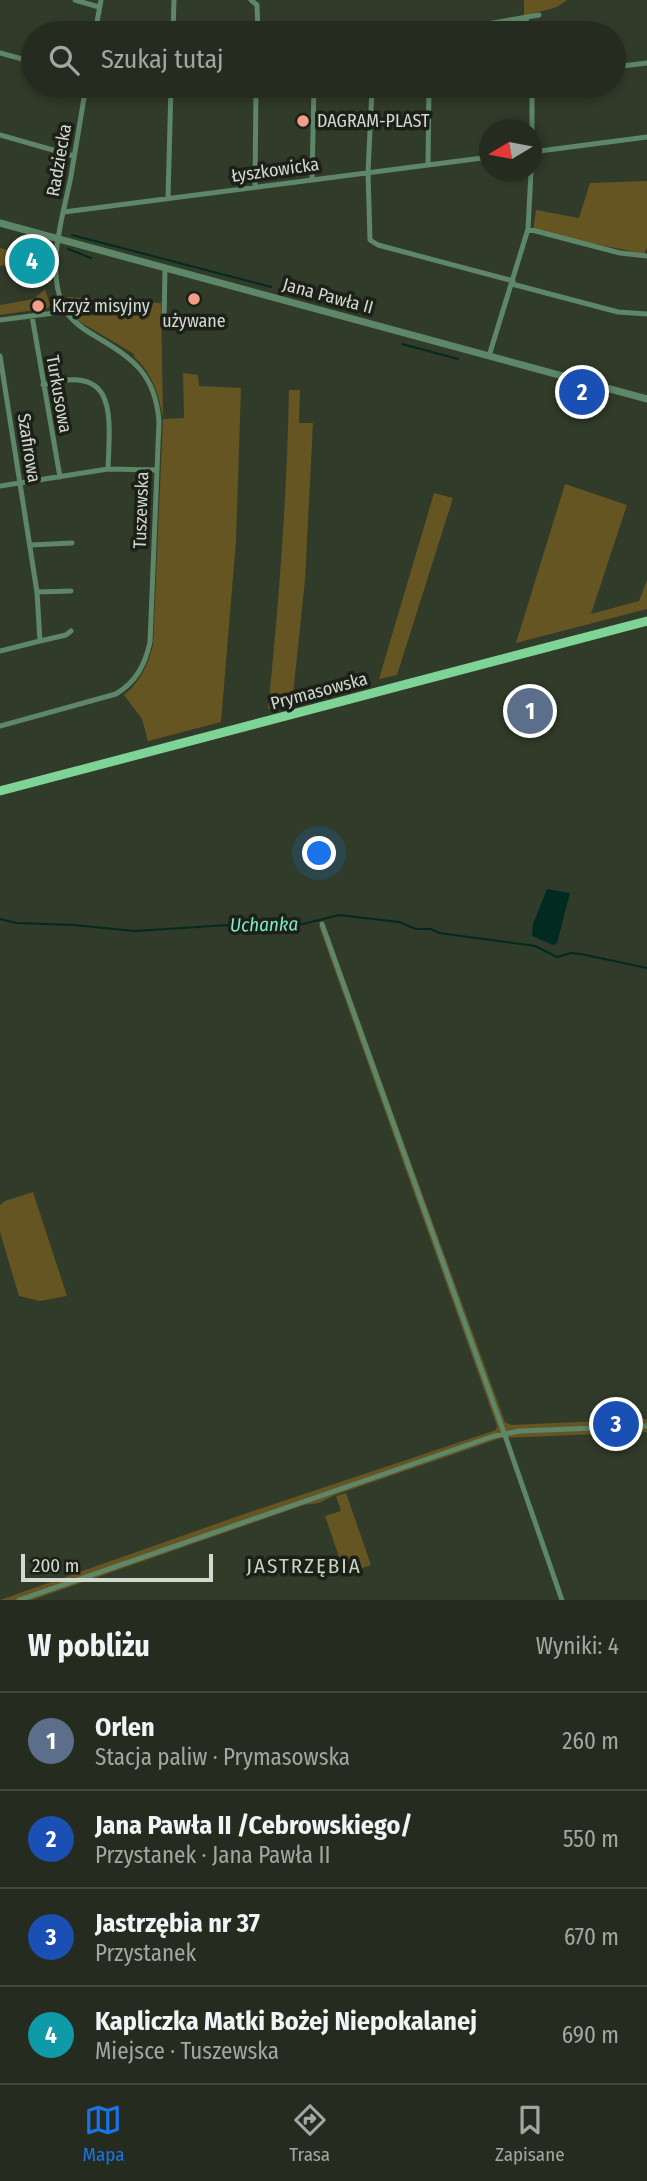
<!DOCTYPE html>
<html lang="pl">
<meta charset="utf-8">
<style>
:root{--surface:#252c1f;--page:#31382c;--text:#f1f3f6;--muted:#a3a7a4;--line:#42483d;--accent:#1a73e8}
body{margin:0;font-family:"Fira Sans Condensed",sans-serif;background:var(--page);color:var(--text)}
.compass{position:absolute;left:479px;top:119px;width:63px;height:63px;border-radius:50%;background:var(--surface);box-shadow:0 4px 10px #0003;rotate:260deg}
.scale{position:absolute;left:21px;bottom:18px;width:192px;box-sizing:border-box;padding-left:7px;border:4px solid #d2d9ce;border-top:0;font-size:19px;line-height:24px;white-space:nowrap;color:#d2d9ce;-webkit-text-stroke:5px #1c2018;paint-order:stroke}
.you{position:absolute;left:320px;top:854px;width:24px;height:24px;margin:-18px;border:5px solid #fff;border-radius:50%;background:#1a73e8;box-shadow:0 0 0 10px #1a73e833}
.badge{display:grid;place-items:center;width:46px;height:46px;border-radius:50%;background:var(--accent);color:#fff;font-size:23px;font-weight:700}
.pin{position:absolute;translate:-50% -50%;border:4px solid #fff;box-shadow:0 2px 7px #0006}
.list{margin:0;padding:0;list-style:none}
h2{display:flex;justify-content:space-between;align-items:center;height:91px;margin:0;padding:0 28px;font-size:30px}
h2 small{font-size:23px;font-weight:400;color:var(--muted)}
.list li{display:grid;grid-template-columns:46px 1fr auto;gap:21px;align-items:center;box-sizing:border-box;height:98px;padding:0 28px;border-top:2px solid var(--line)}
.list b{display:block;font-size:26px;white-space:nowrap}
.list p{margin:0;font-size:23px;white-space:nowrap;color:var(--muted)}
.list em{font-size:23px;font-style:normal;color:var(--muted)}
.icon{flex:none;width:38px;height:38px;fill:none;stroke:currentColor;stroke-width:2;stroke-linecap:round;stroke-linejoin:round}
.map{position:relative;flex:none;width:647px;height:1600px;overflow:hidden}
.search{position:absolute;background:var(--surface);box-shadow:0 4px 10px #0003;left:21px;right:21px;top:21px;height:77px;display:flex;align-items:center;gap:18px;box-sizing:border-box;padding:0 24px;border-radius:38px;color:var(--muted);font-size:26px}
.sheet{height:483px;background:var(--surface)}
nav{display:flex;justify-content:space-around;align-items:center;box-sizing:border-box;height:98px;border-top:2px solid var(--line);background:var(--surface);font-size:19px;color:var(--muted)}
nav a{display:grid;justify-items:center;gap:4px}
nav .on{color:var(--accent)}
.map>svg:first-child{display:block}
.green{fill:#655522}
.water{fill:#012b21}
.lines{fill:none;stroke-linecap:round;stroke-linejoin:round}
.stream{stroke:#012b21;stroke-width:2}
.minor{stroke:#5e8668;stroke-width:5}
.tertiary{stroke:#5e8668;stroke-width:7}
.primary{stroke:#7ed496;stroke-width:9}
.poi-dot{fill:#f49e8a;stroke:#1c2018;stroke-width:2.5}
.labels{text-anchor:middle;stroke-width:7;stroke-linejoin:round;paint-order:stroke}
.poi-label{font-size:18px;fill:#d2d9ce;stroke:#1c2018;text-anchor:start}
.street-label{font-size:18px;fill:#d2d9ce;stroke:#1c2018}
.water-label{font-size:19px;font-style:italic;fill:#7debc9;stroke:#1c2018}
.quarter-label{font-size:21px;letter-spacing:2px;fill:#c7d4be;stroke:#1c2018}
</style>
<div class="map">
<svg width="647" height="1600" viewBox="0 0 647 1600">
<rect width="100%" height="100%" fill="#313b29"/>
<path class="green" d="M524,0H567L557,7L524,16Z
M647,181V248L644,254L533,231L536,210L579,218L590,183Z
M0,248L35,257L42,269L30,262L0,266Z
M45,289L50,305L48,308L0,315V305L34,299Z
M67,297L161,303L163,419L184,418L183,373L198,375L199,386L241,388L236,541L221,722L148,741L142,719L124,695C140,682 148,665 153,645L163,419C159,395 153,374 134,357V354L77,320L80,317Z
M289,390H300L299,423H313L305,580L292,704L268,709C279,603 287,496 289,390Z
M565,484L627,505L591,614L639,601L647,580V609L516,643Z
M434,493L453,498L397,675L379,679Z
M325,925L505,1422L511,1425L647,1419V1432L501,1438L335,1495L319,1503L304,1505L32,1600H0L250,1512L496,1430L497,1426L319,926Z
M33,1192L67,1296L40,1301L19,1296L0,1232V1205L5,1201Z
M346,1493L371,1565L345,1574L325,1516L341,1511L336,1496Z"/>
<path class="water" d="M547,889L570,893L557,943L553,945L532,936L533,924Z"/>
<g class="lines">
<path class="stream" d="M72,235L271,287
M68,249L91,258
M402,344L458,359
M0,919L16,923L73,925L135,931L275,922L303,924L339,915L399,922L416,929H431L439,933L535,946L557,957L571,953L581,954L647,968"/>
<path class="minor" d="M75,0L99,7
M251,0L257,5L258,33
M526,19L529,33
M95,33L101,0
M173,33L174,0
M435,33L539,15
M0,53L33,62
M614,67L647,63
M310,86L429,91L471,86
M372,89L368,172L370,240L378,245L513,281
M0,135L74,156
M532,141V86
M532,152L647,137
M428,164L429,86
M312,179L314,86
M255,187L256,86
M168,198L171,86
M64,212L490,157
M528,229L620,253L647,256
M512,284L618,312L647,314
M32,316L60,477
M0,320L54,313L65,309
M164,324L165,268
M0,356L37,592L40,641L0,651
M489,356L528,229L531,172
M43,385C118,362 110,416 108,469
M0,486L108,469L157,470
M30,545L72,543
M37,592L71,591
M40,641L66,635L71,631
M0,726L116,694C136,682 145,665 150,642L159,421C155,374 134,359 95,336C83,329 71,321 64,308C45,268 63,217 71,176C76,146 81,116 86,86
M322,924L508,1444L562,1600
M19,1600L494,1436L520,1431L647,1426"/>
<path class="tertiary" d="M0,223L647,399"/>
<path class="primary" d="M0,791L647,621"/>
</g>
<g class="poi-dot">
<circle cx="303" cy="121" r="7"/>
<circle cx="194" cy="299" r="7"/>
<circle cx="38" cy="306" r="7"/>
</g>
<g class="labels">
<g class="poi-label">
<text x="317" y="127">DAGRAM-PLAST</text>
<text x="52" y="312">Krzyż misyjny</text>
<text x="194" y="327" text-anchor="middle">używane</text>
</g>
<g class="street-label">
<text transform="translate(59 160) rotate(-80)" y="6">Radziecka</text>
<text transform="translate(275 170) rotate(-8)" y="6">Łyszkowicka</text>
<text transform="translate(328 296) rotate(15)" y="6">Jana Pawła II</text>
<text transform="translate(59 394) rotate(80)" y="6">Turkusowa</text>
<text transform="translate(29 448) rotate(81)" y="6">Szafirowa</text>
<text transform="translate(141 510) rotate(-88)" y="6">Tuszewska</text>
<text transform="translate(319 691) rotate(-15)" y="6">Prymasowska</text>
</g>
<g class="water-label">
<text transform="translate(264 924) rotate(-1)" y="7">Uchanka</text>
</g>
<g class="quarter-label">
<text x="304" y="1573">JASTRZĘBIA</text>
</g>
</g>
</svg>
<svg class="compass" viewBox="-18 -18 36 36"><path d="M0-13l5 13h-10z" fill="#e53935"/><path d="M0 13l5-13h-10z" fill="#a3a7a4"/></svg>
<div class="scale">200 m</div>
<div class="you"></div>
<div class="pin badge" style="left:530px;top:711px;background:#5c6f8a">1</div>
<div class="pin badge" style="left:582px;top:392px;background:#1a4fb4">2</div>
<div class="pin badge" style="left:616px;top:1424px;background:#1a4fb4">3</div>
<div class="pin badge" style="left:32px;top:261px;background:#0f9aa8">4</div>
<div class="search"><svg class="icon" aria-label="search" viewBox="0 0 24 24"><circle cx="10" cy="10" r="6"/><path d="M15 15l6 6"/></svg>Szukaj tutaj</div>
</div>
<section class="sheet">
<h2>W pobliżu<small>Wyniki: 4</small></h2>
<ul class="list">
<li><span class="badge" style="background:#5c6f8a">1</span><div><b>Orlen</b><p>Stacja paliw · Prymasowska</p></div><em>260 m</em></li>
<li><span class="badge" style="background:#1a4fb4">2</span><div><b>Jana Pawła II /Cebrowskiego/</b><p>Przystanek · Jana Pawła II</p></div><em>550 m</em></li>
<li><span class="badge" style="background:#1a4fb4">3</span><div><b>Jastrzębia nr 37</b><p>Przystanek</p></div><em>670 m</em></li>
<li><span class="badge" style="background:#0f9aa8">4</span><div><b>Kapliczka Matki Bożej Niepokalanej</b><p>Miejsce · Tuszewska</p></div><em>690 m</em></li>
</ul>
</section>
<nav>
<a class="on"><svg class="icon" aria-label="map" viewBox="0 0 24 24"><path d="M3 6l6-2 6 2 6-2v14l-6 2-6-2-6 2zM9 4v14M15 6v14"/></svg>Mapa</a>
<a><svg class="icon" aria-label="directions" viewBox="0 0 24 24"><path d="M12 3l9 9-9 9-9-9zM9 14v-3h6M13 9l2 2-2 2"/></svg>Trasa</a>
<a><svg class="icon" aria-label="saved" viewBox="0 0 24 24"><path d="M7 4h10v16l-5-4-5 4z"/></svg>Zapisane</a>
</nav>
